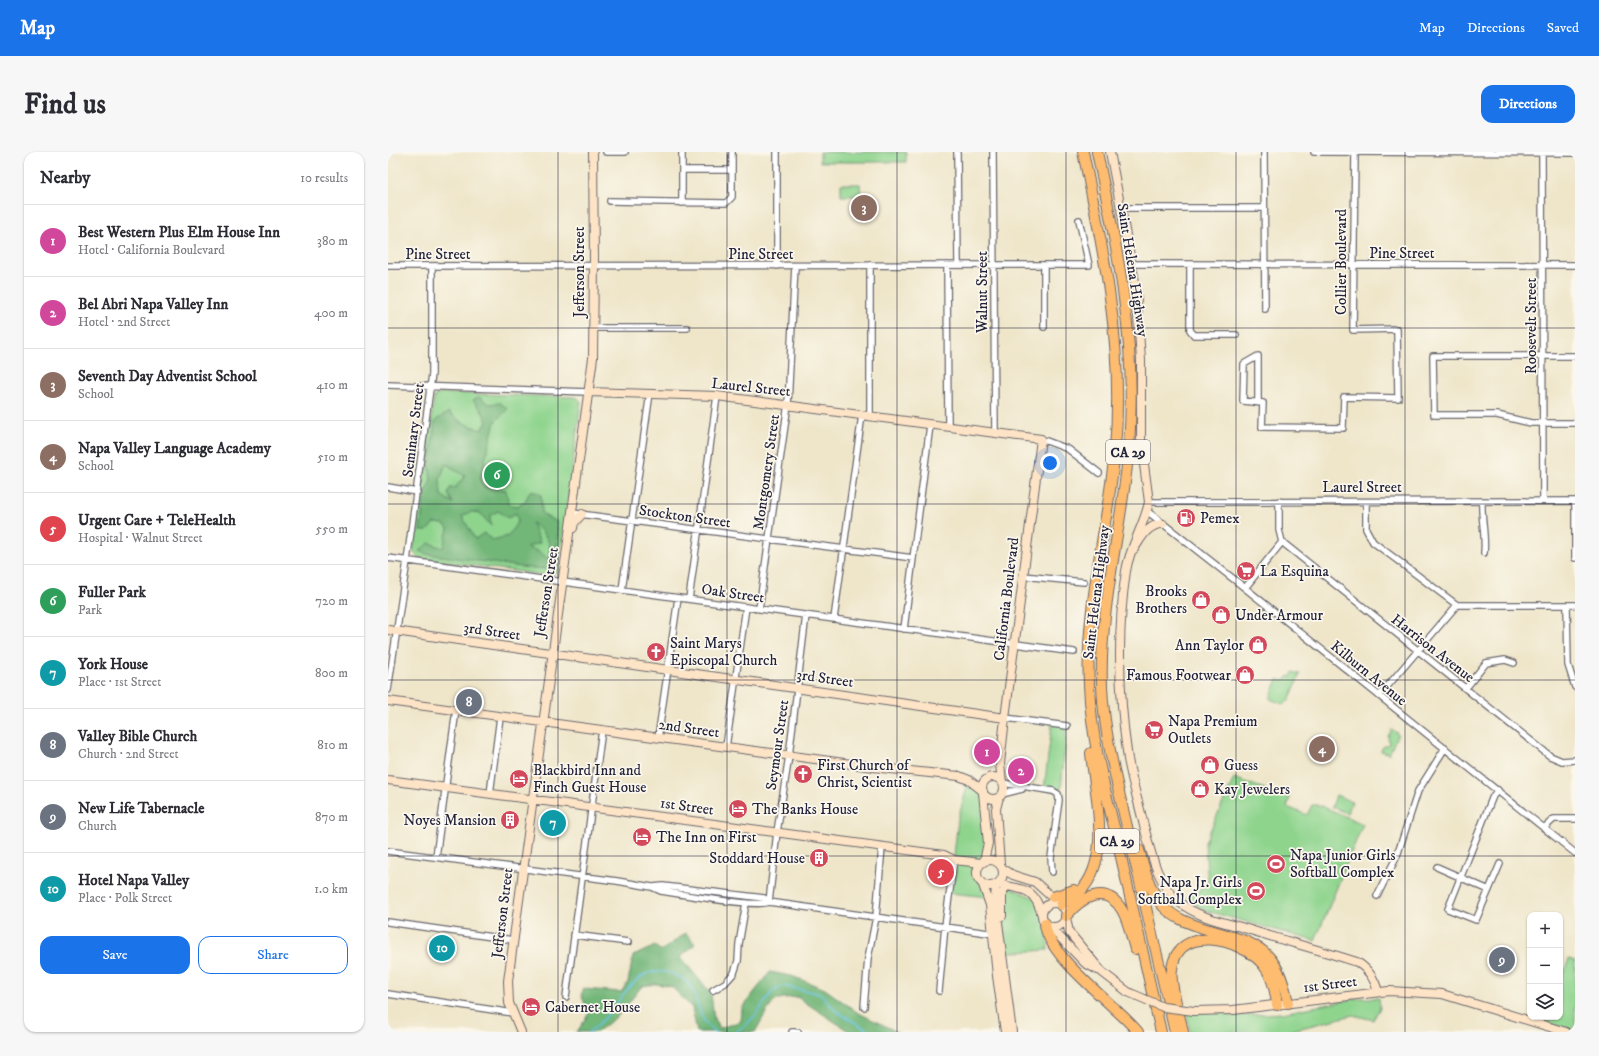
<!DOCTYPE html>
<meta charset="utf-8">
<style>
:root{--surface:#fff;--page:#f7f7f7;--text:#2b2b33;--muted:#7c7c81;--line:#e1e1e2;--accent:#1a73e8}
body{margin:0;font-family:"IM FELL DW Pica",serif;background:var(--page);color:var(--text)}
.controls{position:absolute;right:12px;bottom:12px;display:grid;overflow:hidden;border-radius:8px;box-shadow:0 1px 3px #0004}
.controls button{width:36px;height:36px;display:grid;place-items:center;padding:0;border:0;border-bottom:1px solid var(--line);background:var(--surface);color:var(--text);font:20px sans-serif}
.you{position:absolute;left:662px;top:311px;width:14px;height:14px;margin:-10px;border:3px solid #fff;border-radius:50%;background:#1a73e8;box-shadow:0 0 0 6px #1a73e833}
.badge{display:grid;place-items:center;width:26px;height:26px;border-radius:50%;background:var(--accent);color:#fff;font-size:13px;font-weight:700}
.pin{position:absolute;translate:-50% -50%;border:2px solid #fff;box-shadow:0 1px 4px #0006}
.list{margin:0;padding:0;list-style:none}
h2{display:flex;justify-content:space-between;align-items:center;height:52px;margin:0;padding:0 16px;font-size:17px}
h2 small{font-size:13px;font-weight:400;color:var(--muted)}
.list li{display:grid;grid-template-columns:26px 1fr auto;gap:12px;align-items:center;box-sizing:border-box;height:72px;padding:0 16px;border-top:1px solid var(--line)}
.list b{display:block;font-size:15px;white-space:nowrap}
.list p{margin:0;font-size:13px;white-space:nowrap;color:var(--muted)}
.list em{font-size:13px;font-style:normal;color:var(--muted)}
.actions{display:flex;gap:8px;padding:12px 16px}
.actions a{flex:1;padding:9px 0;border:1px solid var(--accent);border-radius:12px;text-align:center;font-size:14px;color:var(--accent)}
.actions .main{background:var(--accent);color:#fff}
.icon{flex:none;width:22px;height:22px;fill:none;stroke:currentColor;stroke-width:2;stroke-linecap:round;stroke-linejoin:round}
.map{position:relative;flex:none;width:1187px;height:880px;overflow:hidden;border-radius:12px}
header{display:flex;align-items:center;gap:24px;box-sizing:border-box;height:56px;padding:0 20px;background:var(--accent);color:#fff}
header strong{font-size:19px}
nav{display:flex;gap:22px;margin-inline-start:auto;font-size:14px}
.intro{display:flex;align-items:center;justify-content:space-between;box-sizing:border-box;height:96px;padding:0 24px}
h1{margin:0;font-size:28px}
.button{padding:10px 18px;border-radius:12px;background:var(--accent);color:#fff;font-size:14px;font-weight:700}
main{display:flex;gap:24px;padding:0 24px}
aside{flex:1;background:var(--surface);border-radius:12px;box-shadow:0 1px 3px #0004}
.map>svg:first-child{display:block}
.green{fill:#8ed48d;stroke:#587b64}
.forest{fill:#72b678;stroke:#4a6c5a;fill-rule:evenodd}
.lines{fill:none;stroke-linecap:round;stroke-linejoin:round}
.stream{stroke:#67c4e5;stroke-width:1.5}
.street-casing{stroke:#6a676d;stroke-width:8}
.secondary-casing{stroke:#6a676d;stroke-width:10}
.highway-casing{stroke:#6a676d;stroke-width:12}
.street{stroke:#fff;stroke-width:5.5}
.secondary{stroke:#fee4c6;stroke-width:8}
.highway{stroke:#fdbc70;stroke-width:10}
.secondary-bridge-casing{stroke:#6a676d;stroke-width:10;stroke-linecap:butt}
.secondary-bridge{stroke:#fee4c6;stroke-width:8}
.grid{fill:none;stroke:#22223b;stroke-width:1;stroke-opacity:0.55}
.labels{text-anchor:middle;stroke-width:3.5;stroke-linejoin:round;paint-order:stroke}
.shield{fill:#fbf7ec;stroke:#636270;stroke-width:1}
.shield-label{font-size:14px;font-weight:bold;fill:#22223b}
.street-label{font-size:15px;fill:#22223b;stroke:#fbf7ec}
.poi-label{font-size:15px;fill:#22223b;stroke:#fbf7ec;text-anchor:start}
</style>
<header>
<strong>Map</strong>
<nav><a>Map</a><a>Directions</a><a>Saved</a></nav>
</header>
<div class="intro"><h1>Find us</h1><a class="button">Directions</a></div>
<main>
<aside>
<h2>Nearby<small>10 results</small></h2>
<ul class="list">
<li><span class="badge" style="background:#d1479c">1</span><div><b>Best Western Plus Elm House Inn</b><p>Hotel · California Boulevard</p></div><em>380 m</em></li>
<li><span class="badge" style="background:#d1479c">2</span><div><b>Bel Abri Napa Valley Inn</b><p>Hotel · 2nd Street</p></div><em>400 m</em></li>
<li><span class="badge" style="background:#8d6e63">3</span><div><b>Seventh Day Adventist School</b><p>School</p></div><em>410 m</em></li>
<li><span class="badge" style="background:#8d6e63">4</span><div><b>Napa Valley Language Academy</b><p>School</p></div><em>510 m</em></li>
<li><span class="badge" style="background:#e0444e">5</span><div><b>Urgent Care + TeleHealth</b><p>Hospital · Walnut Street</p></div><em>550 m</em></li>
<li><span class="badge" style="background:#2e9e5b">6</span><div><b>Fuller Park</b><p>Park</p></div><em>720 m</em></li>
<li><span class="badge" style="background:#0f9aa8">7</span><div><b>York House</b><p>Place · 1st Street</p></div><em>800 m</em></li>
<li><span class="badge" style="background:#6b7280">8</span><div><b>Valley Bible Church</b><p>Church · 2nd Street</p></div><em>810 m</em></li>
<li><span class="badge" style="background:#6b7280">9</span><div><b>New Life Tabernacle</b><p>Church</p></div><em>870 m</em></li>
<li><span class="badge" style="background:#0f9aa8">10</span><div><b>Hotel Napa Valley</b><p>Place · Polk Street</p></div><em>1.0 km</em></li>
</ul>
<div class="actions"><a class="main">Save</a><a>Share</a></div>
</aside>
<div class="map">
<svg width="1187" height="880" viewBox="0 0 1187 880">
<rect width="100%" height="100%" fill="#fbf7ec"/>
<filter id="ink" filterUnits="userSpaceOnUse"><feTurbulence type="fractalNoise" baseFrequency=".025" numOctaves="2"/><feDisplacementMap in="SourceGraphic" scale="8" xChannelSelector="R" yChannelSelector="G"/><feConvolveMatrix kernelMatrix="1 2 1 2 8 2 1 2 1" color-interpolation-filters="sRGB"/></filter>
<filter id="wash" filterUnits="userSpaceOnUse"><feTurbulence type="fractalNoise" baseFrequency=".012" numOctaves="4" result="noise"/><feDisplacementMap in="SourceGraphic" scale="16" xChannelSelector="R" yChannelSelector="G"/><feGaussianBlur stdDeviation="0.9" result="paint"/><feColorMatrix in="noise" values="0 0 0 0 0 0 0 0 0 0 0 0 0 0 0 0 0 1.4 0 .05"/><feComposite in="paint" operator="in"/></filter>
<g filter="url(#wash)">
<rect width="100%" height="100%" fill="#efe6ca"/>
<path class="green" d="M432,0H518V10H432Z
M453,32H472L473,44H453Z
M53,241L186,245L190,246L193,250L172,407L169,420L163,424L31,406L25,400L46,247L47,244Z
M905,520L912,522L901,549L895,552L882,547L890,527L896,529L900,524L903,525Z
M664,572L679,574L673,637L665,639L656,638Z
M1004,577L1010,582L1001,602L993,599L995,594L1001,592L1000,584Z
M846,626L902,646L899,655L919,663L924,653H931L975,672L927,789L819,759L806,752L799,744L820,733L817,690Z
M581,628L595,640L600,691L589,722L595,733L600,745L562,741L570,667Z
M948,643L964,650L959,661L944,655Z
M618,734L649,747L659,779L660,798L614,801L611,774Z
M1181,807L1187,809V880L1155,870L1157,865H1172V829Z
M972,846H991L992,856L985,868L965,863L897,880H802L798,859H836L843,864L894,861Z"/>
<path class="forest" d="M91,245L101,252L112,251L120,257L107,270L92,328L95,334L118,338L121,352L128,354L136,351L143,338L153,343L154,361L159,365L168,369C172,384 169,402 164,417L141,416L38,402L31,399L41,391L55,396L60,376L55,372L46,371L39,379H32L36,347L43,327L41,315L47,269L60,260L73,270L93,278L99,270L94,259L85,248ZM58,312L77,324L67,336H62L60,342L65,351L53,343L52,327ZM110,359L120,366L128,361L130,369L120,384L104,388L96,381L87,387L74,364L83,360L92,361L103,374L102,364ZM144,371C158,382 165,391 161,409L154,401L139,395L152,391Z
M298,781L307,792L292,805L323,841L326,867L332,876L353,869L354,856L382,820L404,824L437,837L469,860L509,880H462L409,845C403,846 394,845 389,848C382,851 372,872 367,880H309L304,856L284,835L269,832L254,834L231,863L209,880H189L201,861L193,843L196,837L233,840L240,830L245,804L267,794L273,799Z"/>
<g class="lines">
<path class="stream" d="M201,880C206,876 211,872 215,868C229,854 238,833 256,823C264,818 280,819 288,823C294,826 302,831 304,837C313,855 309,868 328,880
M348,880L359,872L370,860L384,840L395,834L433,842L448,859L478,877L479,880"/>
</g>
</g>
<g filter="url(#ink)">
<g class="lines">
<defs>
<path id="street" d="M218,0H237
M294,0V51
M389,0V114
M569,0L570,113
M605,0L607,280
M876,0L877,157
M926,0L1187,1
M1154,0L1155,348
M294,18H344
M222,49L338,51L344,45V0
M734,56H876
M745,112L1187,113
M802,112V178L806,183H848
M482,113V265
M559,113L560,275
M0,114L701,113L691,68
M656,175V113
M206,176H299
M1187,204H1045L1046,263H1109L1143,271H1187
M0,233L200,240
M870,251V204L856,212L855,249L875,251L874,275L955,276L956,245L1010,246L1009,177L965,178L967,1
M653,287L680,297L711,321
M0,335L29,340
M1094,349C1093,367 1098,384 1096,401
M761,350L1187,349
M978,350V377L985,390L1069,453H1187
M759,359L857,436L1187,701
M184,361L525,406
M894,390L1162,604L1174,609L1187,608
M0,406L686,500
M1187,406V350
M635,424L696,430
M857,436L894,390L891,378V349
M234,438L262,241
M301,447L329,244
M1179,453L1180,513L1187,535
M371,457L400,252L407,114
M446,467L474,263
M516,477L542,273
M1078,536L1098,511L1117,508L1126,511
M0,538L19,409L44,222V114
M991,544L1069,453
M617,566L679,574
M270,586L290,446
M338,595L358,455
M615,631L665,639L670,642L671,648L663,706L664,720
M1110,638L1105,644L1060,757L1088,768L1112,712
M102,642L112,565
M614,642L634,637
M1157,675L1166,667H1187
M0,699L229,729L264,735L273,739C292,742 369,756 381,750L607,782
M48,705L68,558
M1049,715L1101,738
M265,735L275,734L376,746L381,750
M989,744L1009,704L1030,639L1057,596
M381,750L389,680L401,604L418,463
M0,770L125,788
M186,783L240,790
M325,838L337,831L346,821L350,809L351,792L358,751
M551,839L557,774L566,708
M0,842L125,861
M178,845L214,578
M476,855L480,806L488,765L494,695
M404,880H410"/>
<path id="secondary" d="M722,0L748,135L753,208V290L761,350C756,374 742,394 738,419C729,479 731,546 740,607C744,630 751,652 756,674C763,701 769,732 791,750C809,765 834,770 856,776C893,788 932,798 969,810C980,817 987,827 990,840
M200,240L329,244L653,287L617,566L612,612L614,630
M185,376L186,371L194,362
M746,397C754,385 760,372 775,372
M0,478L617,566
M0,549L493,616L571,624L581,628L595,639
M594 636a11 11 0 1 1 22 0a11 11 0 1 1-22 0Z
M0,628L556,703L566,708L594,711
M595,641L600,691L596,709
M611,645L608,657L612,712
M589 721a13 13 0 1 1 26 0a13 13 0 1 1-26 0Z
M615,717L625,723L647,730L668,749
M610,732C636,739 645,733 654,763
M595,733L602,753L609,824L617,880
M608,733L607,747L624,880
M654 763a12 12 0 1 1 24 0a12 12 0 1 1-24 0Z
M614,764V743L618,734
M678,766L681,780L694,796L714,820L740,840
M660,773L697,811L710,818
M806,859L845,858L1001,839L1054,842L1178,880
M133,880L121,851L120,829L205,206L206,109L205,0"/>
<path id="highway" d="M695,0C716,100 736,194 727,297C720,376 697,454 701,533C703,584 716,634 728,683C743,749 758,814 773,880
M709,0C730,100 749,190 741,293C735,373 711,453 714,534C716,583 729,631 740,679C756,746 771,813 787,880
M751,698C757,718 761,738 775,754C786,766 800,771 815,776C866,791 889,793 900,851
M665,745L686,738
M673,753C678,749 686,746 691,741C725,707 707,643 703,601
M678,764C694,745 718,731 734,758C741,770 743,784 747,797
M657,771C658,804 729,854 750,880
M795,880C792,863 781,832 784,817C790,771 851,787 873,810C884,822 887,837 889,853"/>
</defs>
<use href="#street" class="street-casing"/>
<use href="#secondary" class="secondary-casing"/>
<use href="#highway" class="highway-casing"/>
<use href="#street" class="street"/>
<use href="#secondary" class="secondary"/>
<use href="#highway" class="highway"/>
<defs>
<path id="secondary-bridge" d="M740,840L775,855L806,859"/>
</defs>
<use href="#secondary-bridge" class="secondary-bridge-casing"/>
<use href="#secondary-bridge" class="secondary-bridge"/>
</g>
</g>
<path class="grid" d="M170,0V880M339,0V880M509,0V880M678,0V880M848,0V880M1017,0V880M0,176H1187M0,352H1187M0,528H1187M0,704H1187"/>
<defs>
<symbol id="fuel-disc" viewBox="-11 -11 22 22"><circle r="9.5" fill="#d1495b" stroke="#fbf7ec"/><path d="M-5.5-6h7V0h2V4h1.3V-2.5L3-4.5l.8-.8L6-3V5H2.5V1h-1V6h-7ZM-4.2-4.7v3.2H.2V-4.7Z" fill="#fff"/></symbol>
<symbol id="supermarket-disc" viewBox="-11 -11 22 22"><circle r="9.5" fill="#d1495b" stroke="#fbf7ec"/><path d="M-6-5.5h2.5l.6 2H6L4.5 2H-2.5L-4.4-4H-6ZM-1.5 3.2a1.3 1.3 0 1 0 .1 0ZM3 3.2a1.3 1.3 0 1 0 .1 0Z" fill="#fff"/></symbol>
<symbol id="shop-disc" viewBox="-11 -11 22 22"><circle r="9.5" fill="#d1495b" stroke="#fbf7ec"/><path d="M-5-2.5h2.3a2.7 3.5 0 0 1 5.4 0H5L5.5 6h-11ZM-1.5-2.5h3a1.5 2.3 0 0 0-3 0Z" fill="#fff"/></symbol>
<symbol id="church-disc" viewBox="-11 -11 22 22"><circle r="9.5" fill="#d1495b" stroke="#fbf7ec"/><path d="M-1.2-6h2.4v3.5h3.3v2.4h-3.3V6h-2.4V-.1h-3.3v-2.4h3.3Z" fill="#fff"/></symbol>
<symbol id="hotel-disc" viewBox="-11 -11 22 22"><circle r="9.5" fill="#d1495b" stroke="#fbf7ec"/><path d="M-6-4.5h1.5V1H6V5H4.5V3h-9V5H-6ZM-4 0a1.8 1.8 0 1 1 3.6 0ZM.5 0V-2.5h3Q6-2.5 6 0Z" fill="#fff"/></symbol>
<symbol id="building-disc" viewBox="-11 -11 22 22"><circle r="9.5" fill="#d1495b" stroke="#fbf7ec"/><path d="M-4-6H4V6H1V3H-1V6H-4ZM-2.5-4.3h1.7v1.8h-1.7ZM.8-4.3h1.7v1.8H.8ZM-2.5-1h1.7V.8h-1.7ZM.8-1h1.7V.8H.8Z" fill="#fff"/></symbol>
<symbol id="stadium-disc" viewBox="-11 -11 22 22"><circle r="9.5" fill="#d1495b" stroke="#fbf7ec"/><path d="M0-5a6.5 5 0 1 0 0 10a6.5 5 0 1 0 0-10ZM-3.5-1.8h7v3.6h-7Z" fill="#fff"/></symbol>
</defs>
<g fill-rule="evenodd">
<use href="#fuel-disc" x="787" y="355" width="22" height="22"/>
<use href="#supermarket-disc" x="847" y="408" width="22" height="22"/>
<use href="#shop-disc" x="802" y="437" width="22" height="22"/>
<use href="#shop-disc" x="822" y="452" width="22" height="22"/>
<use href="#shop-disc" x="859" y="482" width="22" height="22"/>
<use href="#church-disc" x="257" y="489" width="22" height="22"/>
<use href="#shop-disc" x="846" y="512" width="22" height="22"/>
<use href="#supermarket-disc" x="755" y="567" width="22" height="22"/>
<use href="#shop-disc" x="811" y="602" width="22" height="22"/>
<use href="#church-disc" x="404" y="611" width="22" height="22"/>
<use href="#hotel-disc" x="120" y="616" width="22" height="22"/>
<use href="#shop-disc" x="801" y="626" width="22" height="22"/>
<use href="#hotel-disc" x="339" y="646" width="22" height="22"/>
<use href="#building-disc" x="111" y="657" width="22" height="22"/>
<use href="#hotel-disc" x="243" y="674" width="22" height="22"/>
<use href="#building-disc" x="420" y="695" width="22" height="22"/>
<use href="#stadium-disc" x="877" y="701" width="22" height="22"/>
<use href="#stadium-disc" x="857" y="728" width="22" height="22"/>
<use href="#hotel-disc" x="132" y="844" width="22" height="22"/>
</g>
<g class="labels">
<g class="shield">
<rect x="718" y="288" width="44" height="24" rx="3"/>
<rect x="707" y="677" width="44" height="24" rx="3"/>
</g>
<g class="shield-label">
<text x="740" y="305">CA 29</text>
<text x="729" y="694">CA 29</text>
</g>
<g class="street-label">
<text x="1014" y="106">Pine Street</text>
<text x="50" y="107">Pine Street</text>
<text x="373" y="107">Pine Street</text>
<text transform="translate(953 110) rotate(-90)" y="5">Collier Boulevard</text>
<text transform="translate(745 118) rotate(81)" y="5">Saint Helena Highway</text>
<text transform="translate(191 120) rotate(-90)" y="5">Jefferson Street</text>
<text transform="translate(594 140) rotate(-90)" y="5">Walnut Street</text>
<text transform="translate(1143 174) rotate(-90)" y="5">Roosevelt Street</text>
<text transform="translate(363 235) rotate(6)" y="5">Laurel Street</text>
<text transform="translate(25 278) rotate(-83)" y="5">Seminary Street</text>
<text transform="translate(378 320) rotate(-82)" y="5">Montgomery Street</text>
<text x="974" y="340">Laurel Street</text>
<text transform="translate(297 364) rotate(8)" y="5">Stockton Street</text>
<text transform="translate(158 440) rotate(-81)" y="5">Jefferson Street</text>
<text transform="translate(708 440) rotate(-83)" y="5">Saint Helena Highway</text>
<text transform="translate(345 441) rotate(8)" y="5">Oak Street</text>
<text transform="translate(618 447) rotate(-83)" y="5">California Boulevard</text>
<text transform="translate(104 479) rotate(8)" y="5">3rd Street</text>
<text transform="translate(1045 496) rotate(38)" y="5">Harrison Avenue</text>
<text transform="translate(981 521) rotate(39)" y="5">Kilburn Avenue</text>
<text transform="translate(437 526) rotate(8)" y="5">3rd Street</text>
<text transform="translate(301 576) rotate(8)" y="5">2nd Street</text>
<text transform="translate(389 593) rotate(-82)" y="5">Seymour Street</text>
<text transform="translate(299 654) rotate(8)" y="5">1st Street</text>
<text transform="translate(114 761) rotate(-83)" y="5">Jefferson Street</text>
<text transform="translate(942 832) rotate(-7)" y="5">1st Street</text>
</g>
<g class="poi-label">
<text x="812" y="371">Pemex</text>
<text x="872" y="424">La Esquina</text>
<text x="799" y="444" text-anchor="end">Brooks<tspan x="799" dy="17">Brothers</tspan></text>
<text x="847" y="468">Under Armour</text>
<text x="282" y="496">Saint Marys<tspan x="282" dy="17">Episcopal Church</tspan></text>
<text x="856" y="498" text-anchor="end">Ann Taylor</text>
<text x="843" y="528" text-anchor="end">Famous Footwear</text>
<text x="780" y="574">Napa Premium<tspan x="780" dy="17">Outlets</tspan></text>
<text x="429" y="618">First Church of<tspan x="429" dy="17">Christ, Scientist</tspan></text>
<text x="836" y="618">Guess</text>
<text x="145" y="623">Blackbird Inn and<tspan x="145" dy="17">Finch Guest House</tspan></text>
<text x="826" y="642">Kay Jewelers</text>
<text x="364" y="662">The Banks House</text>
<text x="108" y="673" text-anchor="end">Noyes Mansion</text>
<text x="268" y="690">The Inn on First</text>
<text x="902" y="708">Napa Junior Girls<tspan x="902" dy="17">Softball Complex</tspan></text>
<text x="417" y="711" text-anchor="end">Stoddard House</text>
<text x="854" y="735" text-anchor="end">Napa Jr. Girls<tspan x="854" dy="17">Softball Complex</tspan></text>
<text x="157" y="860">Cabernet House</text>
</g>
</g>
</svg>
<div class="controls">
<button>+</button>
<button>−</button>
<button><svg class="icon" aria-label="layers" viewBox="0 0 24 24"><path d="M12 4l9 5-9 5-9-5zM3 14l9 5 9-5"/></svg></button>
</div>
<div class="you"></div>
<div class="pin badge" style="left:599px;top:600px;background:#d1479c">1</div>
<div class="pin badge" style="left:633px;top:619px;background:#d1479c">2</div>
<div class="pin badge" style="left:476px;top:56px;background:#8d6e63">3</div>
<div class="pin badge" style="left:934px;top:597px;background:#8d6e63">4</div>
<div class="pin badge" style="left:553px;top:720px;background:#e0444e">5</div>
<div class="pin badge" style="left:109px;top:323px;background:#2e9e5b">6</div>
<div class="pin badge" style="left:165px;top:671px;background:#0f9aa8">7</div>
<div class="pin badge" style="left:81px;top:550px;background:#6b7280">8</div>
<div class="pin badge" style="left:1114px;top:808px;background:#6b7280">9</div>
<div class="pin badge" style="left:54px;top:796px;background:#0f9aa8">10</div>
</div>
</main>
